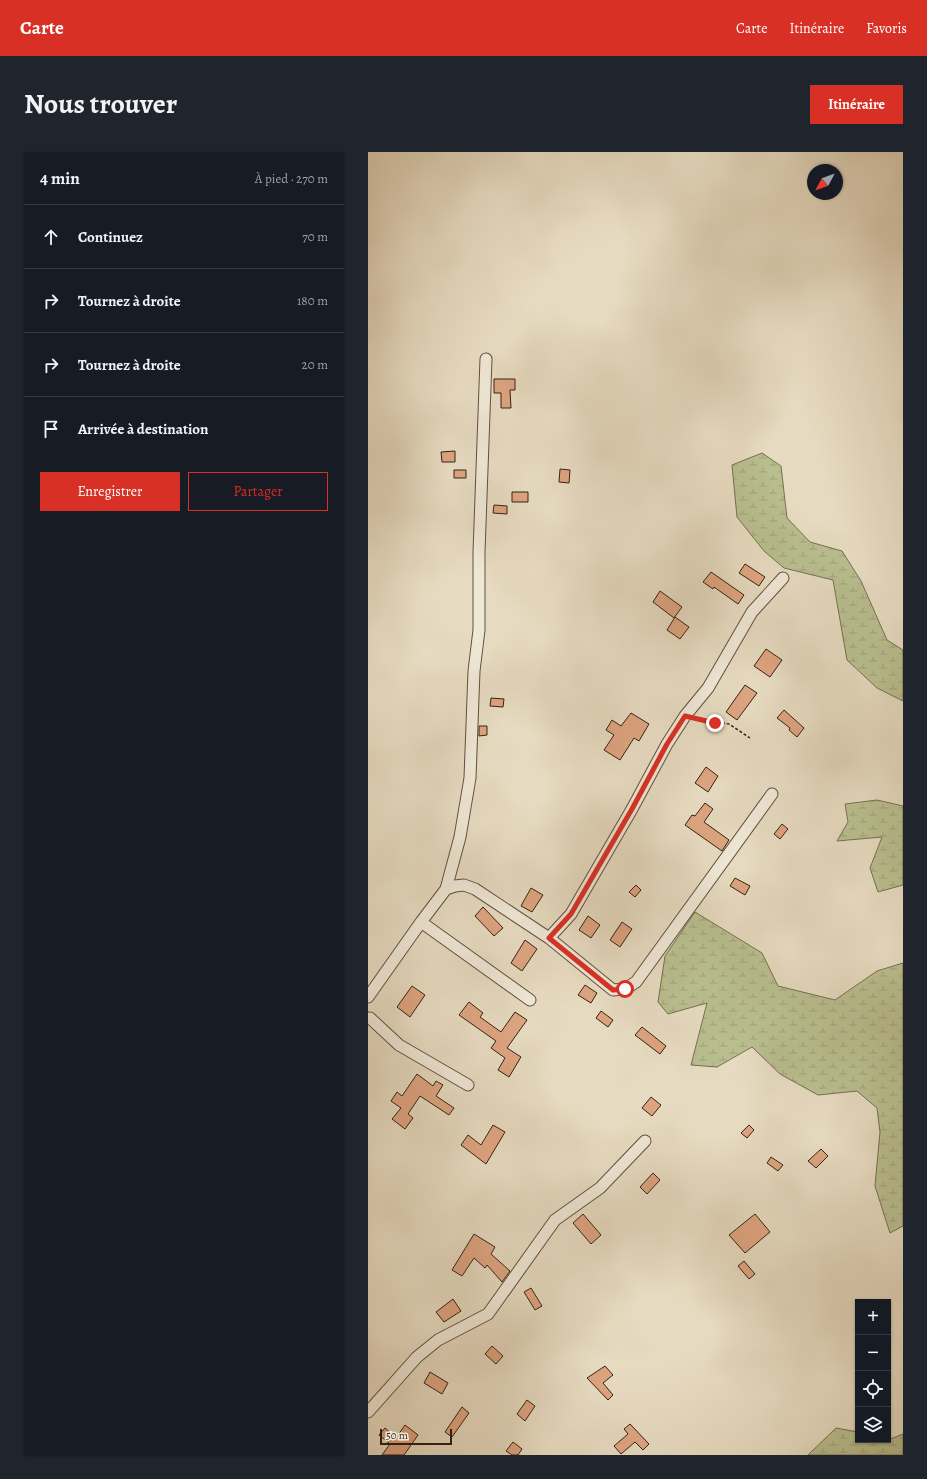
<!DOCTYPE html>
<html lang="fr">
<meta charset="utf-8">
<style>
:root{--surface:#171b24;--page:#20242c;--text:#f1f3f6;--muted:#9ea1a6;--line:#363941;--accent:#d93025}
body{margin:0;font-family:Alegreya,serif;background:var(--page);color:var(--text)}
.controls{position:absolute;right:12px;bottom:12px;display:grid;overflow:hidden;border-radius:0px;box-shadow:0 1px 3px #0004}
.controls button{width:36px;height:36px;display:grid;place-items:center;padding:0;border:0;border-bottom:1px solid var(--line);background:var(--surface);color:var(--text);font:20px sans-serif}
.compass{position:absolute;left:439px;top:12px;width:36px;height:36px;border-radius:50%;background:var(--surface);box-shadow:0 1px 3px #0004;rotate:229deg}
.scale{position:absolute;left:12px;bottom:10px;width:72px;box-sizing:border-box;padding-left:4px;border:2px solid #342213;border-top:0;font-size:11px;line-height:14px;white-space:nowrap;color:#342213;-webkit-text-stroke:3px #efe7d6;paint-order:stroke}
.stop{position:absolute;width:12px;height:12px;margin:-9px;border:3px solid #d93025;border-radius:50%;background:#fff}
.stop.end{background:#d93025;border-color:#fff;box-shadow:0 1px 4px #0008}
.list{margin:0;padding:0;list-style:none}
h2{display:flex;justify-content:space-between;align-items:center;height:52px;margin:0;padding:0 16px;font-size:17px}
h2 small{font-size:13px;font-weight:400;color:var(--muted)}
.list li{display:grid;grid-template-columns:26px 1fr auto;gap:12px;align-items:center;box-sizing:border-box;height:64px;padding:0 16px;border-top:1px solid var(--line)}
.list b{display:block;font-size:15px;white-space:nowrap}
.list em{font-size:13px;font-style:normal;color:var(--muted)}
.actions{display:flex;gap:8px;padding:12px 16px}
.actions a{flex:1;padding:9px 0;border:1px solid var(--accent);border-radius:0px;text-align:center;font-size:14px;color:var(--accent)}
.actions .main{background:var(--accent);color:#fff}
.icon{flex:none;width:22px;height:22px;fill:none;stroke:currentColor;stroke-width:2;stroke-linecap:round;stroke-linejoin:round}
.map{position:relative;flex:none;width:535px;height:1303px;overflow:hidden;border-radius:0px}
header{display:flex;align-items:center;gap:24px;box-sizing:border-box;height:56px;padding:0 20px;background:var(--accent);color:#fff}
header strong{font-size:19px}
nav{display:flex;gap:22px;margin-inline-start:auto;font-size:14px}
.intro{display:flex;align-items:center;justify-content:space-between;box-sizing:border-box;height:96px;padding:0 24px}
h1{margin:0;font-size:28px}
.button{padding:10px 18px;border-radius:0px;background:var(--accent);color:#fff;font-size:14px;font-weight:700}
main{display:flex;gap:24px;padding:0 24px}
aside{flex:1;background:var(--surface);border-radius:0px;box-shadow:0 1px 3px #0004}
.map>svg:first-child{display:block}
.wetland{fill:url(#wetland-marsh);stroke:#767051}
.building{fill:#dda480;stroke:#342213}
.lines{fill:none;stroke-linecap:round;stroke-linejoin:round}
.minor-casing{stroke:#60503e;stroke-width:13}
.path{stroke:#342213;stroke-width:1.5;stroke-dasharray:3 2;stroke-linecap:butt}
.minor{stroke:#efe7d6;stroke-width:11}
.route{stroke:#d93025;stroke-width:5}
</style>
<header>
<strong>Carte</strong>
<nav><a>Carte</a><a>Itinéraire</a><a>Favoris</a></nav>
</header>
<div class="intro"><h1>Nous trouver</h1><a class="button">Itinéraire</a></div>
<main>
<aside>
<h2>4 min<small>À pied · 270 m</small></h2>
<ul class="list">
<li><svg class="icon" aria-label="ahead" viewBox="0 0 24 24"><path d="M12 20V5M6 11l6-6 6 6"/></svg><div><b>Continuez</b></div><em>70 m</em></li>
<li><svg class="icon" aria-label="right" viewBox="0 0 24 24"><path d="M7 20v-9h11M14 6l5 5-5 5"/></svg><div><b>Tournez à droite</b></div><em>180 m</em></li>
<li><svg class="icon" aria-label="right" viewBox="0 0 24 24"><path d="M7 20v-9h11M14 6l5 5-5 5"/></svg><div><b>Tournez à droite</b></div><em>20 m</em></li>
<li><svg class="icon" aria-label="arrive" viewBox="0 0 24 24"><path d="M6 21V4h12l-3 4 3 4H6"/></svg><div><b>Arrivée à destination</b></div></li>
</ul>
<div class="actions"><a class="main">Enregistrer</a><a>Partager</a></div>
</aside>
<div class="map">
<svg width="535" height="1303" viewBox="0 0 535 1303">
<defs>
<pattern id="wetland-marsh" width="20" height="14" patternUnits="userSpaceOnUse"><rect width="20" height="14" fill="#b9be8f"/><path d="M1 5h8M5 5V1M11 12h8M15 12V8" fill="none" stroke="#a0a37a"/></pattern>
</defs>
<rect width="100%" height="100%" fill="#e6dac0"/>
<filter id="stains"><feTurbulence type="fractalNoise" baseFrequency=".005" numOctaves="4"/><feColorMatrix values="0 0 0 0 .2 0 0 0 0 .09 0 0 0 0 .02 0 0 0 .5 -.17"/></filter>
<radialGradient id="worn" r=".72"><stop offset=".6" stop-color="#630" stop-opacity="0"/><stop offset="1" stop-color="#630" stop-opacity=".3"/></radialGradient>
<path class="wetland" d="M394,301L413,314L419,366L442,390L474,399L493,429L519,488L535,498V549L509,536L479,508L465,428L416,416L396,399L369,365L364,313Z
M509,648L535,654V733L510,740L502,716L514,685L469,689L480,670L477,652Z
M327,760L394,801L410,834L467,848L509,819L535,811V1074L522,1081L507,1034L512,980L509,956L489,939L450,943L412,922L384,895L349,915L323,913L339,851L300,862L290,850L297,804Z
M468,1276L490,1280V1288H520L535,1282V1303H440Z"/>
<path class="building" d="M126,227H147V238H142L143,256H133V241H126Z
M87,299V310H74L73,300Z
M192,317L202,318L201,331L191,330Z
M86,318H98V326H86Z
M144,340H160V350H144Z
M126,353L139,354V362L125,361Z
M377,412L397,425L391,434L371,421Z
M343,420L376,443L370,452L346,435L345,437L335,430Z
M292,439L314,455L306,466L285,450Z
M307,465L321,475L312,487L299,478Z
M398,497L414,508L402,525L386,514Z
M377,533L389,541L369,568L358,560Z
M123,546L136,547L135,555L122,554Z
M416,558L436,576L429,585L421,578L422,576L409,566Z
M263,561L281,572L271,589L266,586L252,608L236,598L246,583L238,578L244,568L253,574Z
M111,574H119V583L111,584Z
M338,615L350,624L340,640L327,631Z
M337,651L345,657L336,670L361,688L354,699L317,673L324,663L327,664Z
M414,672L420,677L412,687L406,682Z
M367,726L382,734L377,743L362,734Z
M268,733L273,738L267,745L261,740Z
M163,736L175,743L164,760L153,754Z
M115,755L135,776L126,784L107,764Z
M220,764L232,773L223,786L211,778Z
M254,770L264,777L252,795L242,788Z
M157,788L169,797L154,819L143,811Z
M217,833L229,841L223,851L210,843Z
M44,834L57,843L42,865L29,855Z
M101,850L115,861L112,865L133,880L147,860L159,868L139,896L153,905L141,925L130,918L137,906L123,896L128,889L91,863Z
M233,859L245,868L240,875L228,866Z
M274,875L298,894L292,902L267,883Z
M49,922L65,934L68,929L75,933L68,944L86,956L81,963L52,944L40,962L45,966L37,977L24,967L33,956L23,949L29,940L34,944Z
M283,945L293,953L284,964L274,956Z
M125,973L137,980L118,1012L93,993L100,983L113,993Z
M381,973L386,978L379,986L373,981Z
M453,997L460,1004L448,1016L440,1009Z
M403,1005L415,1013L410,1019L399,1011Z
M285,1021L292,1028L279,1042L272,1035Z
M215,1062L233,1083L223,1092L205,1071Z
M387,1062L402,1080L377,1101L361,1083Z
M106,1082L127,1095L123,1102L142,1119L134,1130L119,1113L117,1116L106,1106L94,1124L84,1118Z
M376,1109L387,1122L381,1127L370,1114Z
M163,1136L174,1154L167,1158L156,1140Z
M85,1147L93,1159L76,1170L68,1160Z
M124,1194L135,1204L128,1212L117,1202Z
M237,1214L245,1223L235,1231L245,1243L240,1248L219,1226Z
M62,1220L80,1231L74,1242L56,1231Z
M159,1248L167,1254L157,1269L149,1262Z
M94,1255L101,1261L84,1285L77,1280Z
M262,1272L281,1292L275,1298L267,1290L253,1302L246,1294L260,1282L256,1277Z
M37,1273L50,1283L36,1303H14L22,1292L11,1283L17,1276L28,1286Z
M145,1290L154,1297L150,1303H144L138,1299Z"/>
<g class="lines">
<defs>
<path id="minor" d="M78,737L92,685L102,626L106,519L111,478V400L118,207
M53,770L162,848
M181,786L203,762L264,657L299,592L317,564L340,536L384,460L415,426
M0,845L53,770L78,737L87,734L96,733L107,737L181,786L245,838L257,837L268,830L404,642
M0,866H2L31,893L100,933
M0,1260L49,1205L70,1188L120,1162L187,1068L232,1036L277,989"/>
</defs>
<use href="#minor" class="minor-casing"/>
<path class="path" d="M329,567L361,572L382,586"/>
<use href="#minor" class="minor"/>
</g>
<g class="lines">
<path class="route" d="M257,837L245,838L181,786L203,762L264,657L299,592L317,564L347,571"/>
</g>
<rect width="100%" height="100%" filter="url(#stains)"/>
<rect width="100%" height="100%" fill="url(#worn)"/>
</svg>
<div class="controls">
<button>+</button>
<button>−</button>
<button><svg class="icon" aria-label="locate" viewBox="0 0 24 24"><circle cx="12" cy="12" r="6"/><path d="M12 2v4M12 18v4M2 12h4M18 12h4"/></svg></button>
<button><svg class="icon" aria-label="layers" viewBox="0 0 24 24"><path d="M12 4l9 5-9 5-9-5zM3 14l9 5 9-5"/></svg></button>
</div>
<svg class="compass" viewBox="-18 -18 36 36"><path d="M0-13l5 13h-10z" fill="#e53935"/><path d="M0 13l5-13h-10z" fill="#9ea1a6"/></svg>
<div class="scale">50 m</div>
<div class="stop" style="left:257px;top:837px"></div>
<div class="stop end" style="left:347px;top:571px"></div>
</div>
</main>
